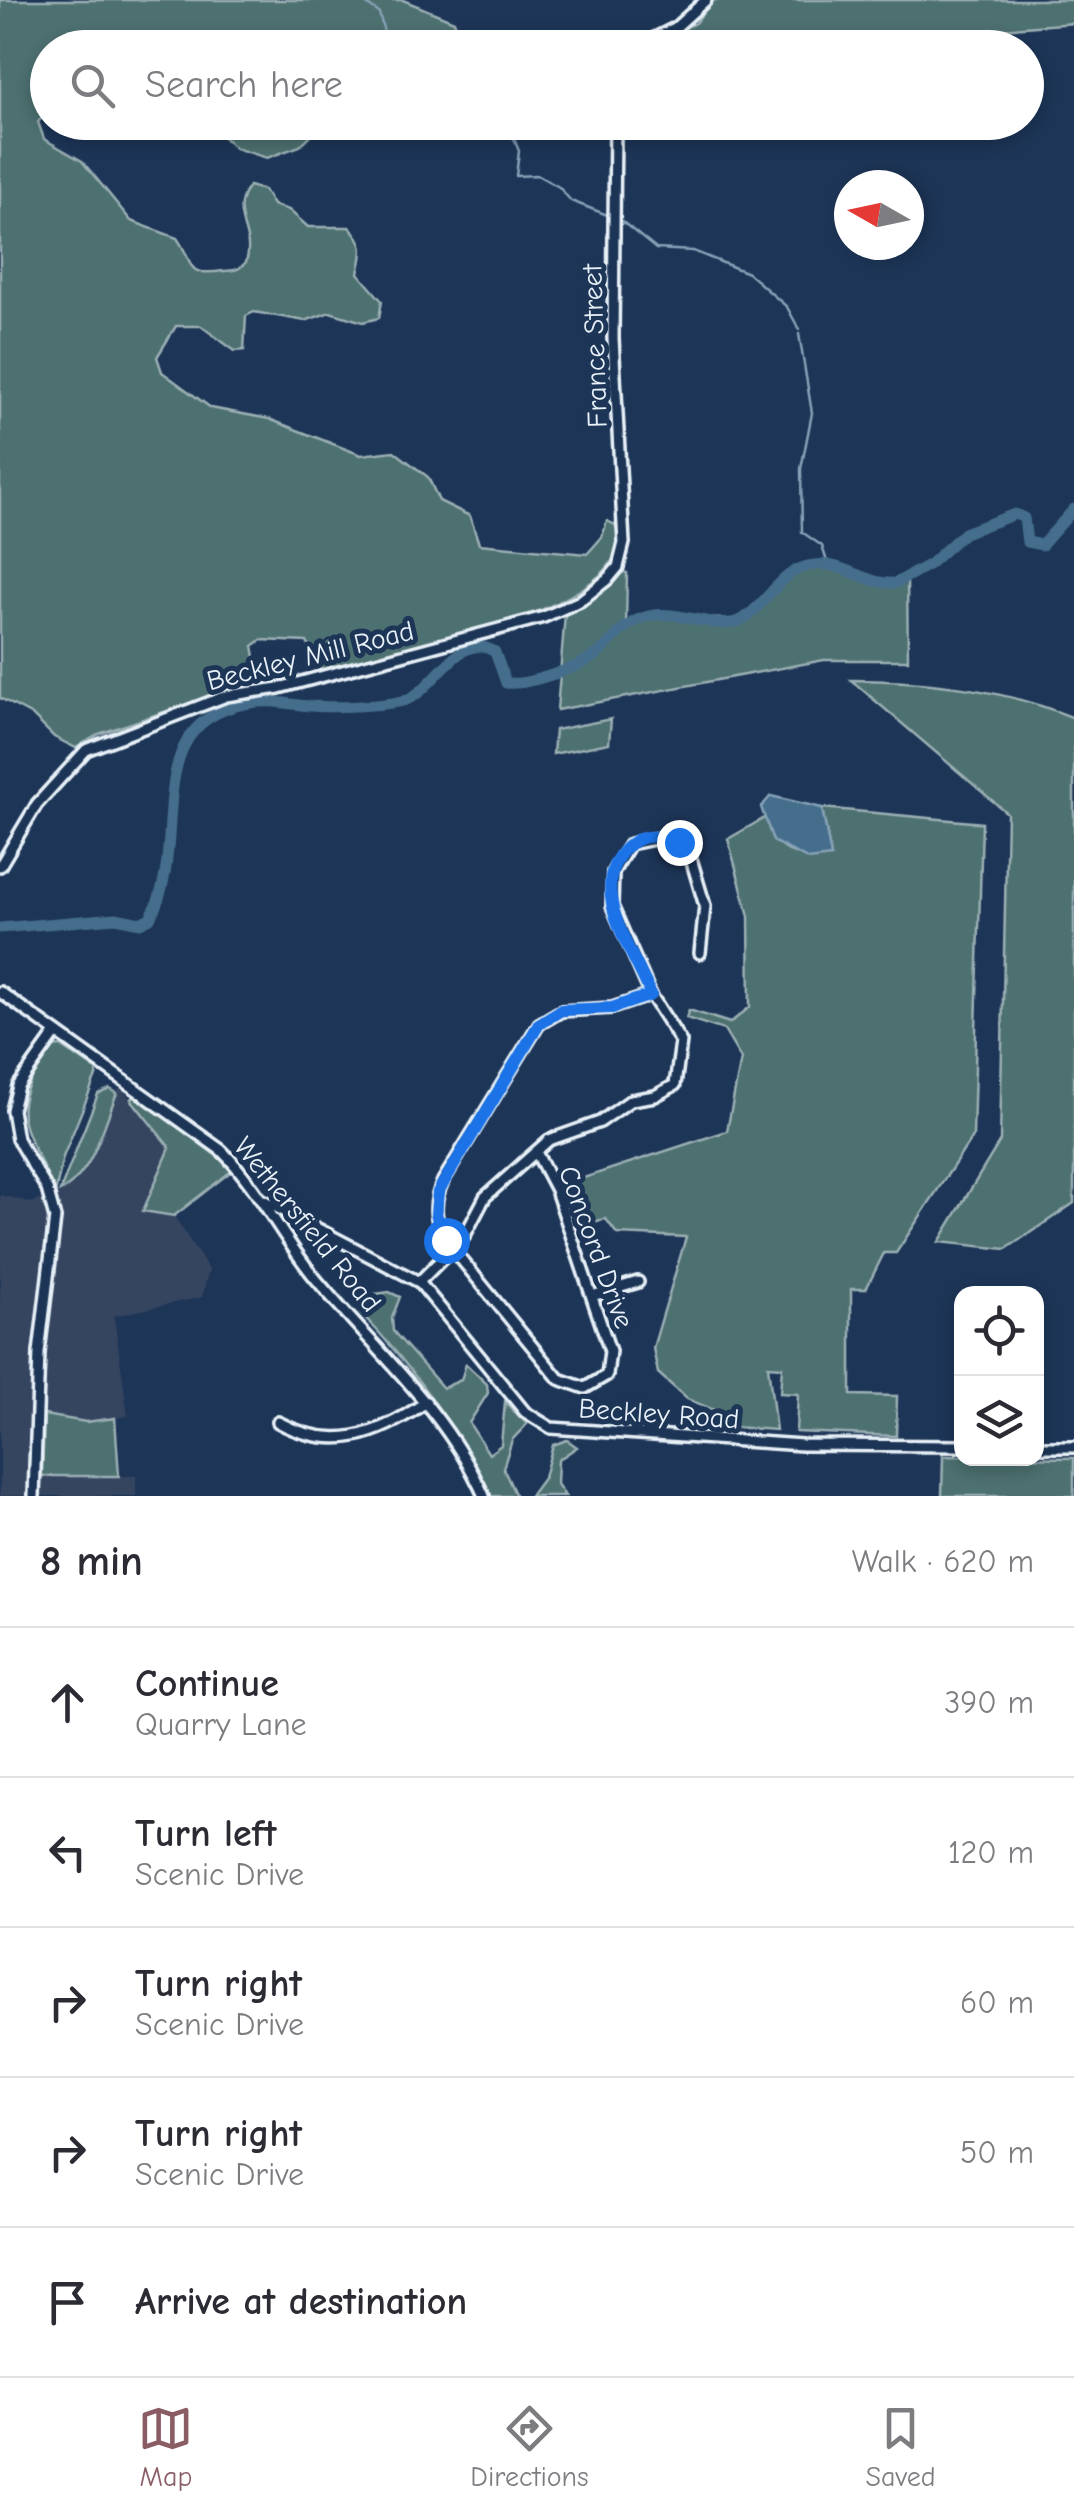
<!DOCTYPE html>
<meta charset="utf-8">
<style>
:root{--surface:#fff;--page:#f7f7f7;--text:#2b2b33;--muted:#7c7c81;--line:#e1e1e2;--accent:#8a5d65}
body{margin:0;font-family:"Comic Neue",sans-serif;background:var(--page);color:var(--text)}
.controls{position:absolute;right:30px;bottom:30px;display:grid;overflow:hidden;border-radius:20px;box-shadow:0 5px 15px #0003}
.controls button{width:90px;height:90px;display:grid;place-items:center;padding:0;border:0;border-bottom:2px solid var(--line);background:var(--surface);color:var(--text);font:50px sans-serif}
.compass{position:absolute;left:834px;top:170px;width:90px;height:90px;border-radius:50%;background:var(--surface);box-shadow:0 5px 15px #0003;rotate:279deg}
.stop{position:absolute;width:30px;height:30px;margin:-22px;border:8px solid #1a73e8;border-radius:50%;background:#fff}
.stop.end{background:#1a73e8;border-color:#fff;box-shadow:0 2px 10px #0008}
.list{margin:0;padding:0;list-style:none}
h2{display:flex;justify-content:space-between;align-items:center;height:130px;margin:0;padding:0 40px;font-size:42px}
h2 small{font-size:32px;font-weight:400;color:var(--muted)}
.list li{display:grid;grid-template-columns:65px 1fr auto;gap:30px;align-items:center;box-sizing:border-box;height:150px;padding:0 40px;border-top:2px solid var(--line)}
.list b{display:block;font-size:38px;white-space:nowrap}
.list p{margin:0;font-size:32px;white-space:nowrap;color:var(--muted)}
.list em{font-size:32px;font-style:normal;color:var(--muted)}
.icon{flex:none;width:55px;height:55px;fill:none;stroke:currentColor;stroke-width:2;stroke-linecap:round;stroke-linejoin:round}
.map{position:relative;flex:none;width:1074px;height:1496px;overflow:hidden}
.search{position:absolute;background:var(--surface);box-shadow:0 5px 15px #0003;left:30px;right:30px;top:30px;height:110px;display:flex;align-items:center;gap:25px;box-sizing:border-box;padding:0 35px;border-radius:55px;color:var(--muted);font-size:38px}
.sheet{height:880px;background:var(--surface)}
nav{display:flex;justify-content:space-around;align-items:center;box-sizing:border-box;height:140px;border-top:2px solid var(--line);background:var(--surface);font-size:28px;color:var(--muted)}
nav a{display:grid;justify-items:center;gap:5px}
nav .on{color:var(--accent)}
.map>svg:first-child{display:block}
.built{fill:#344460}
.green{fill:#4e6f6f;stroke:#9bb0b4;stroke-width:2.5}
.water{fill:#456e8c;stroke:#86a2b7;stroke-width:2.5}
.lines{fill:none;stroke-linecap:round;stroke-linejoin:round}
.stream{stroke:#86a2b7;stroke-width:2.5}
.river{stroke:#456e8c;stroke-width:11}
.minor-casing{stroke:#e8f1f8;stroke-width:16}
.minor{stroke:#1d3557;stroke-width:9}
.route{stroke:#1a73e8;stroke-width:12}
.labels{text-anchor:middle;stroke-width:10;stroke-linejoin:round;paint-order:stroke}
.street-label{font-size:28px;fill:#e8f1f8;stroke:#1d3557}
</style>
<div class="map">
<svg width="1074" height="1496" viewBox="0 0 1074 1496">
<rect width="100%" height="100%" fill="#1d3557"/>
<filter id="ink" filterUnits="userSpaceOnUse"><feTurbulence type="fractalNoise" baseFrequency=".01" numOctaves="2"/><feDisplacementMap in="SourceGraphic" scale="20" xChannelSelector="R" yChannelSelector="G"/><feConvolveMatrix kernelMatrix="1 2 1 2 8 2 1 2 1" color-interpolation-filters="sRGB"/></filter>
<g filter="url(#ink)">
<path class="built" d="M120,1086L170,1147L143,1210L174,1216L209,1270L202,1297L114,1316L128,1416L86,1422L45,1415L43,1476H136V1496H0V1195L32,1203L76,1183Z"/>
<path class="green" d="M0,0H403L454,21L463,47L48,48L47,112L38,122L44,139L82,161L131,221L177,238C197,267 183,276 224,271C235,270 238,271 246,262C256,232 227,215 249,186L264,190L273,205L289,210L308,227H349C366,243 363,253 358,273L382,301L379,318L363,322L330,312L305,321L254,312L246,316L244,350L235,351L201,326H176L157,357L162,372L211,408L269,419L361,455L394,451L428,477L439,501L470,516L479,544L587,554L602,537L607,521L615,525C653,608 375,659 321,673L307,642L261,640L253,646L256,662L249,683L99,734L76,748L54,737L32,715L0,698Z
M714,0H1074V23L778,47H646L695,23Z
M531,123L529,130L517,133L393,125L318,128L300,146L267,158L235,148L212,126L196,123Z
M810,565C844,562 874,593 907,578L908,660H824L557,710L565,614L590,601L623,572L627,573L626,627L669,613L739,621L784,580Z
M851,680C928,681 1002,688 1074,718V1203L1006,1249L939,1242L1000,1141L1007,813Z
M611,719L609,743L553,754L555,730Z
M822,808L982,823L973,1136L896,1253H884L866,1289H851V1395L897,1396L896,1436L796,1432L798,1394L780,1393L782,1367L768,1366L776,1430L733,1427L724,1414L687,1399L658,1373L653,1348L686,1237L617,1234L606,1219L579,1225L568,1183L727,1131L741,1059L724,1030L686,1018L689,1010L730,1023L750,1007L749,916L728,839L766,817C780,857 791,854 831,857Z
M61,1046L98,1071L63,1157L55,1194C27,1123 0,1118 52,1047Z
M110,1089L117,1093C103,1126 93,1175 60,1191L98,1094Z
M136,1096L234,1169L174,1216L143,1211L170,1148L131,1099Z
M389,1292L400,1297L392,1318L393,1331L443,1388L461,1380L466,1364L487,1384L488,1393L469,1423L489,1454L501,1445L505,1402L527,1424L512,1440L503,1468L516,1496H491C458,1430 411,1365 360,1312L369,1295Z
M44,1415L86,1422L115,1418L119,1476H42Z
M567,1440L577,1447L558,1460L557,1484L565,1496H530L544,1477L553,1445Z
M943,1456L1074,1458V1496H942Z"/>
<path class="water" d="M771,796L822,808L831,857L809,860L773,841L761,807Z"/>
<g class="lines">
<path class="stream" d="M361,0L379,13L385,36L402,35L418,48
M507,122L519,151L516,176L537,175L559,187L571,201L610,216
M619,219L656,249L693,251L748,273L787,307L799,329
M799,334L812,413L801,469L802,532L822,546L828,565"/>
<path class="river" d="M0,928L116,918L140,923L150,918C193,844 134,721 250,703C272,699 290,705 311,706C333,708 382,706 403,701C436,692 457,628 495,652L506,683C527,686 584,666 600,652C614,639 623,625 642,618C675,605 716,633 741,620C767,606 780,568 814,565C843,561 867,586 896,583L930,564L964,533L1015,514L1024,518L1027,542L1042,545L1074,509"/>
<defs>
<path id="minor" d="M635,48L675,28L706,0
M0,866L37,804L86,750L226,696L279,688L544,617L580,601L608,579L618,567L624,543L613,338L615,122
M0,992L221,1150C259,1188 282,1238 316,1279C375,1350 446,1410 484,1496
M536,1152L556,1190L610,1351L607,1375L585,1388L559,1379L452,1248C435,1226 431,1207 443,1181L539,1024L561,1011L612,1008L651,995
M261,1199L419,1282L525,1412L551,1428L802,1445L962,1446
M419,1282L464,1237L485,1197L549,1140L600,1122L631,1100L655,1096L675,1085L681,1042L651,995L612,906L613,872L630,844L664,837L689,852L705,906L700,953
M592,1296L638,1282
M278,1422C333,1452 378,1436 426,1402
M1036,1447H1074
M34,1496L39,1353L55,1218L47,1189L17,1139L12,1110L18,1086L55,1034"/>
</defs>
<use href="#minor" class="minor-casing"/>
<use href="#minor" class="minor"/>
</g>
</g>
<g class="lines" filter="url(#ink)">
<path class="route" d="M446,1240L436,1214L438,1192L539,1024L561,1010L612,1008L651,995C635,954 584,887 627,847C641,833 661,835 679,842"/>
</g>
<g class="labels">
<g class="street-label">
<text transform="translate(594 346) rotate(-92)" y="10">France Street</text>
<text transform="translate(310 655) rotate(-14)" y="10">Beckley Mill Road</text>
<text transform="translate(308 1224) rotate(51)" y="10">Wethersfield Road</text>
<text transform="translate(597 1247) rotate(70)" y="10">Concord Drive</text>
<text transform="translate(659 1413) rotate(4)" y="10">Beckley Road</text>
</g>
</g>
</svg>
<div class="controls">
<button><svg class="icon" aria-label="locate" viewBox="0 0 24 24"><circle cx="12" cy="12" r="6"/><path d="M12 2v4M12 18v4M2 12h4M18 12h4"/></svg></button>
<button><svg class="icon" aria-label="layers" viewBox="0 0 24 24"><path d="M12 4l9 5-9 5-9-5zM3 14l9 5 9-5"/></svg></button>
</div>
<svg class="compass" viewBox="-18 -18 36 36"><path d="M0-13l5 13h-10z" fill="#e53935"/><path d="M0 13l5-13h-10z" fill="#7c7c81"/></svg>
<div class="stop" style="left:446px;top:1240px"></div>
<div class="stop end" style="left:679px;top:842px"></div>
<div class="search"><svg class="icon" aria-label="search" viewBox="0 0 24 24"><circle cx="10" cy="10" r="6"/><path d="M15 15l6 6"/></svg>Search here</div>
</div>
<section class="sheet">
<h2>8 min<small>Walk · 620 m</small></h2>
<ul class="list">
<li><svg class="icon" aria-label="ahead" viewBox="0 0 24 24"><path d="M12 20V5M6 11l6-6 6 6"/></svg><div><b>Continue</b><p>Quarry Lane</p></div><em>390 m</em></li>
<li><svg class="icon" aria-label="left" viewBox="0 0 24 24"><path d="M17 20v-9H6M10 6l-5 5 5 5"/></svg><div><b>Turn left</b><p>Scenic Drive</p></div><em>120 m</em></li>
<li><svg class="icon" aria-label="right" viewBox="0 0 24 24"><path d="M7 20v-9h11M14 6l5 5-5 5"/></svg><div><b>Turn right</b><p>Scenic Drive</p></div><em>60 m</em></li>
<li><svg class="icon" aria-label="right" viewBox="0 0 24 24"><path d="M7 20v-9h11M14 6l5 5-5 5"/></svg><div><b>Turn right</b><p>Scenic Drive</p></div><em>50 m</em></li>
<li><svg class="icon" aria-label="arrive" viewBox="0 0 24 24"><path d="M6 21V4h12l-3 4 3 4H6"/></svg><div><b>Arrive at destination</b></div></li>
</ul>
</section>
<nav>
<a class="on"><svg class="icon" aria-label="map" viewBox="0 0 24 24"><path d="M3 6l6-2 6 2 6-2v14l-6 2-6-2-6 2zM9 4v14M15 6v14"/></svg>Map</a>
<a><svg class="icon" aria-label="directions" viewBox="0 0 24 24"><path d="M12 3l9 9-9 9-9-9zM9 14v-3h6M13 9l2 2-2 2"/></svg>Directions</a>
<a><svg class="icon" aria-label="saved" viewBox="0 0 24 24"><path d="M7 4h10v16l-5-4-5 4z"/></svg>Saved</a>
</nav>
